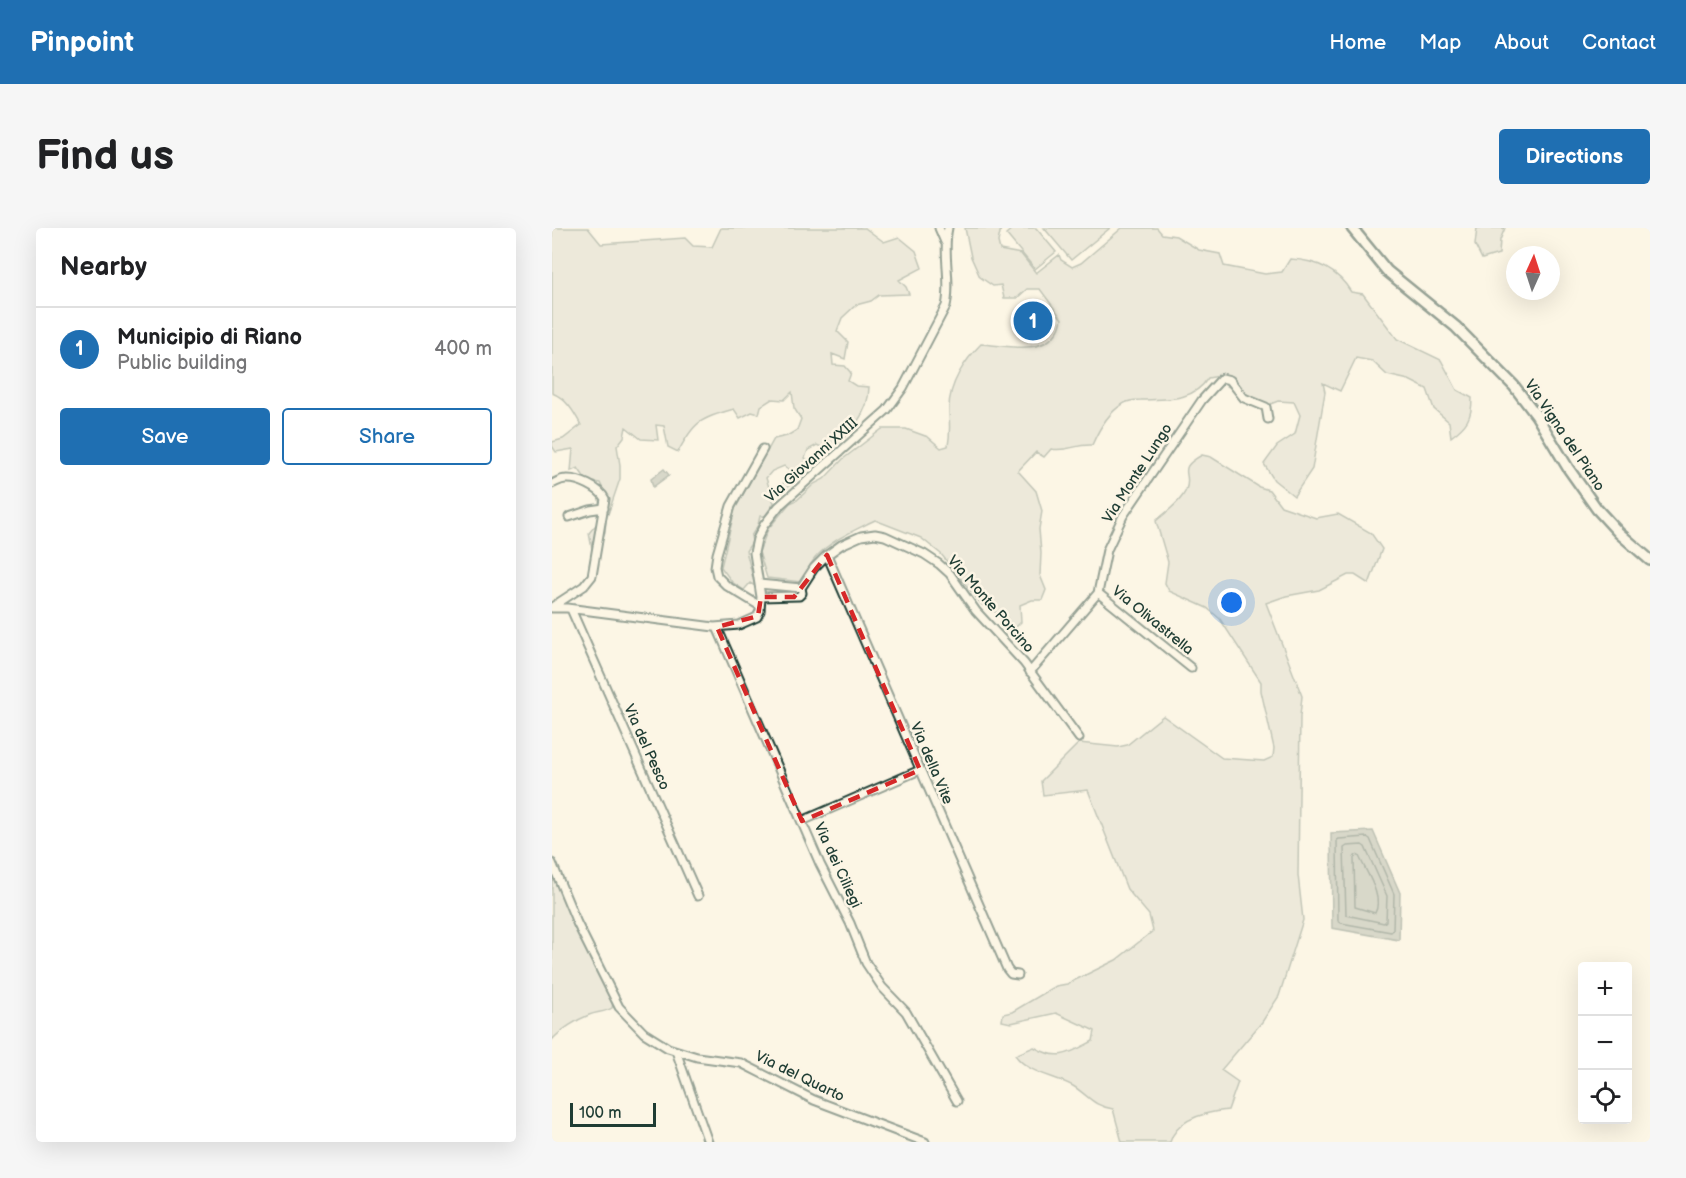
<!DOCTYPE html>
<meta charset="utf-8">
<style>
:root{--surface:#fff;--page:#f6f6f6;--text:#202124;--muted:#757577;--line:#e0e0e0;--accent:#1f6fb2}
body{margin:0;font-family:"Balsamiq Sans",sans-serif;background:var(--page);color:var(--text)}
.controls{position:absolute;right:18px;bottom:18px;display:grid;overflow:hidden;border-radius:6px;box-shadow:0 6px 24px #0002}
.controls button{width:54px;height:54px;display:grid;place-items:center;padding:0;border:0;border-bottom:2px solid var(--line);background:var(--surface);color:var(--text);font:30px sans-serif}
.compass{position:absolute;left:954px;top:18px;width:54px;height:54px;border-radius:50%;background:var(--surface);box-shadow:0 6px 24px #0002;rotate:3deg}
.scale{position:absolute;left:18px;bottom:15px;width:86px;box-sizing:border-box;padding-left:6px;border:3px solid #1f3d34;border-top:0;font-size:16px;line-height:21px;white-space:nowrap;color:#1f3d34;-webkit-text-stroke:4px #fcf5e5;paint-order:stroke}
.you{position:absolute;left:680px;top:375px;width:21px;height:21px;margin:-15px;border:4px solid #fff;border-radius:50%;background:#1a73e8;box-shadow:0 0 0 9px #1a73e833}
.badge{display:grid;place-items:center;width:39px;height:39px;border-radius:50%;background:var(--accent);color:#fff;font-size:20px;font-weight:700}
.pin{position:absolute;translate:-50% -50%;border:3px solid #fff;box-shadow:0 2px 6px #0006}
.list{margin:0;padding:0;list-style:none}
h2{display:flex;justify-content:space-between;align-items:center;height:78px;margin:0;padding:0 24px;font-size:26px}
h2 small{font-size:20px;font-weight:400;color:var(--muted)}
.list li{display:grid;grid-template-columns:39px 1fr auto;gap:18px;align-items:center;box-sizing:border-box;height:84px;padding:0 24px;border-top:2px solid var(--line)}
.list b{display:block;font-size:22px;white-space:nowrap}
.list p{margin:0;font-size:20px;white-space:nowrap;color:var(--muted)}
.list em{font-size:20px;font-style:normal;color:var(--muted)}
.actions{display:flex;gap:12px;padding:18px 24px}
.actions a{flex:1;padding:14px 0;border:2px solid var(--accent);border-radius:6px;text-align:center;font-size:21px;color:var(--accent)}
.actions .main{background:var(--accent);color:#fff}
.icon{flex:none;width:33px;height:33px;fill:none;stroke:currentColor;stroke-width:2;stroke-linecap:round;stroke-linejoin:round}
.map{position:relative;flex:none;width:1098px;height:914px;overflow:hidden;border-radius:6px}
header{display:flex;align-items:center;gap:36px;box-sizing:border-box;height:84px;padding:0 30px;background:var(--accent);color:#fff}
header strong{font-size:28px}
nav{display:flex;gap:33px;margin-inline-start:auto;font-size:21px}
.intro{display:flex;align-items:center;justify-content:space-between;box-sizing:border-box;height:144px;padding:0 36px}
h1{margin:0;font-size:42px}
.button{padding:15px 27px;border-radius:6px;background:var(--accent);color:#fff;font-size:21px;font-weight:700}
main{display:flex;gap:36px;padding:0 36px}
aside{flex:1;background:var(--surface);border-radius:6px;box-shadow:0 6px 24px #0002}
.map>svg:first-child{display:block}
.green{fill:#dcdacc;stroke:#7e8c80;stroke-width:1.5}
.water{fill:#aeb3a7;stroke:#758479;stroke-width:1.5}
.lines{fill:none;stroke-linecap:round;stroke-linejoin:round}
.shore{stroke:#586c62;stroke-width:1.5}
.minor-casing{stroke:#1f3d34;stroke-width:11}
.major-casing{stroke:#1f3d34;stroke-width:14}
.minor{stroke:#fcf5e5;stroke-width:7}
.major{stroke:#fcf5e5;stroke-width:9}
.marked{fill:none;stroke:#d62828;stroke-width:4.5;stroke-dasharray:12 8;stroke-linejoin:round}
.labels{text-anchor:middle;stroke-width:5;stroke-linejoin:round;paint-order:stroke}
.street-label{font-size:15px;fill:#1f3d34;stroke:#fcf5e5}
</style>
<header>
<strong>Pinpoint</strong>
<nav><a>Home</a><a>Map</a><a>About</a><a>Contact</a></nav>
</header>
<div class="intro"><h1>Find us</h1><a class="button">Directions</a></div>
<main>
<aside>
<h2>Nearby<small></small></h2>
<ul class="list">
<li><span class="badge">1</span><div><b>Municipio di Riano</b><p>Public building</p></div><em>400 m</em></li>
</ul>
<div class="actions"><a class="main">Save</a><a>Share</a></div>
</aside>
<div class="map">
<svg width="1098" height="914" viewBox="0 0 1098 914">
<rect width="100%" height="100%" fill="#fcf5e5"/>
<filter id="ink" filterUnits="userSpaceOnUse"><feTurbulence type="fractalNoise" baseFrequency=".0167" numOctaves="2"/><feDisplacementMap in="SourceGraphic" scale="12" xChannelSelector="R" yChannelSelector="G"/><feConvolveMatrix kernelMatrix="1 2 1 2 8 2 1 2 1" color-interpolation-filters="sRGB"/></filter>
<g filter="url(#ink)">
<path class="green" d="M0,0H36L49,16L133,10L141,18L160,19L169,0H313L332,14L347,9L364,23L370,40L347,52L354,59L357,66L327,67L319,73L304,77L290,90L285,103L296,114L293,131L280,126L281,137L293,138L299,145L296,153L304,158L317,159C317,187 297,206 277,223L265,217L256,222L253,230L260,234L247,249L230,264L226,261L242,244L232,238L220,243L214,250L222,275L213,288H208L206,297L199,308L200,314L194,323L203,358L198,355L192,362L180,354L169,339L183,281L222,211L235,208L245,202L249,191L242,180L240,164L232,172L220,171L209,178L207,186L200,184L188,190L182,181C148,190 142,194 126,224L116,219L112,198L104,197L106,212L89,211L74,199L72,209L65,218L68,237V251L54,292L53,304L47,318L40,321L37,305L49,291L47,272L53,265L48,255L35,253L26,240L19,243L21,221L4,224L0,218V214L11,211L29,197C22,184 14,170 0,165Z
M413,0H449L446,14L448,22L469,26L484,45L507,27L509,32L520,39L529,35L570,0H605L610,6L624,8L647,22L668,26L672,38L713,46L730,44L738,31C764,32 785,41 799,64L811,66L845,111L889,132L905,162L920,170C920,190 915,197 899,209L897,194L882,181L875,161L857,152L835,147L820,133L804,130L788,163L771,155L773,164L760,241L742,268L722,252L712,236L725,218L743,206L748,187L742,174L726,173L706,181L695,168L675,158L667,148L656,150C641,174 614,171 589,172C584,172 575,173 571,176C557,184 546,203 540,217C523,216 516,224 499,221L492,229L484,224L466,243L484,263L490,283L487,301L489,325L488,347L494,362L490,372H480L468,377L469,394L461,402L455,390L430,377L389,326L369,310L323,292C301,303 281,311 264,329C258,335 254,346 250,354L215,350L207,324L216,301L238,275L245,272L262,256L272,251L291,231L330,201H354L376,209L389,220L396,218C399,202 397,195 397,180C397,156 413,132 429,116C452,117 490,128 505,104C508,101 509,95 510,91L488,61H475L465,70H452L449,57L441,58L428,49L419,29Z
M461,0H484L504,24L483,41L454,6Z
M492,0H558L519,32Z
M925,0H953L948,12L947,26L930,31L923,17Z
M650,227L659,229L707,259L717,262L729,278L764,290L786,286L819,305L830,321L817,356L803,347H796L767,362L734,368L714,375L750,468L748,488L746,647L751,692L727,768L710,794L669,842L686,854L676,882C654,884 625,891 618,914H570L561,881C541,878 537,868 521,858C501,847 477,846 463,827L482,819C507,834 518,825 541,813L543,803L504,785L459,795L450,793L451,786L460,784L504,758L515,756L564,732L601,703L597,687L575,661L536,562L491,567L489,553L527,515L566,519L575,517L611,488L670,530L712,533L721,529L722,520L709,463V454L668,391L655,380L617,363L613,355L616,334L604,293C613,285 629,274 634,262C641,244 623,242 650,227Z
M0,639L61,775L60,780C54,784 45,784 37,787C24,792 9,802 0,812Z"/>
<path class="water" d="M112,241L117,247L101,259L99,251Z
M821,603L848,665L847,712L780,700L779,605Z"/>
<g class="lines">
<path class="shore" d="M815,609L818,611L842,666L841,702L839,704L789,695L786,693L785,612L787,611Z
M810,617L813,619L835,668L834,693L832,695L794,687L792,620L795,618Z
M804,627L807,628C814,644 832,669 823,685L803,679L802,630Z"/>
<defs>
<path id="minor" d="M387,0L393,14
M0,256C5,254 8,251 14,251C26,250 48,260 53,271L40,348L32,358L0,379
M17,289L38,282L52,280
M275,327L455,741L459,746L466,747
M207,356L249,360
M546,365L639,440
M209,369L247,368L250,365L249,360L262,340L275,327L289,317L309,308L323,306L333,308L372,326L387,336L398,346L424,383L472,435L527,510
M208,378L175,358L165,348L163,339L165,326L179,278L211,221
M0,380H15L162,399L187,397L205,389L208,383L209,369L202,325L205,311L212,297L227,278L335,182L351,160L394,78C400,53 390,26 396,0
M19,381L146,668
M165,399L268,636L298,695L314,735L330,759L354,784L405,873
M478,444L546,365L555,322L571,288L650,172L670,150L678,152L692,170L714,179L716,191
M250,593L368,542
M0,635L25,695L67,779L92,805L116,820L145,829L189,835L262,872L373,914
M124,823L156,914"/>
<path id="major" d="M800,0L835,43L904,99L962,158L984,187L1016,240L1045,281L1067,305L1098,332"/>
</defs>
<use href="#minor" class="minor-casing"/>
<use href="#major" class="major-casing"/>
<use href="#minor" class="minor"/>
<use href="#major" class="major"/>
</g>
</g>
<path d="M0 0H1098V914H0ZM275,327L368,542L250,593L165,399L206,388L209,369H242Z" fill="#fcf5e5" fill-opacity=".55" fill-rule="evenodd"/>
<path class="marked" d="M275,327L368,542L250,593L165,399L206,388L209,369H242Z"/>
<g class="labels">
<g class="street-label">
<text transform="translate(1013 207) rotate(56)" y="5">Via Vigna del Piano</text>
<text transform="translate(259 232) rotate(-42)" y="5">Via Giovanni XXIII</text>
<text transform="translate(585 245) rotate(-57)" y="5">Via Monte Lungo</text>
<text transform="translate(439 376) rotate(49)" y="5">Via Monte Porcino</text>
<text transform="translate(601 392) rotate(39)" y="5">Via Olivastrella</text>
<text transform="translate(95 519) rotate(66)" y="5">Via del Pesco</text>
<text transform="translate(380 535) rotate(67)" y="5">Via della Vite</text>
<text transform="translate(286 637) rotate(65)" y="5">Via dei Ciliegi</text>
<text transform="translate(248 848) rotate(26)" y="5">Via del Quarto</text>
</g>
</g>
</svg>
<div class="controls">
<button>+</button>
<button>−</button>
<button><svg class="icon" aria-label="locate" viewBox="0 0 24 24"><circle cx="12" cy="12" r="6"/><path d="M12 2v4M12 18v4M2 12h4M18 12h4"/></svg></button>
</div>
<svg class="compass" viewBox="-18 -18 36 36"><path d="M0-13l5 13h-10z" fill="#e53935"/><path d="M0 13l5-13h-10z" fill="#757577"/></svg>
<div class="scale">100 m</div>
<div class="you"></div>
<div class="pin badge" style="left:481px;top:93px">1</div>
</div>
</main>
